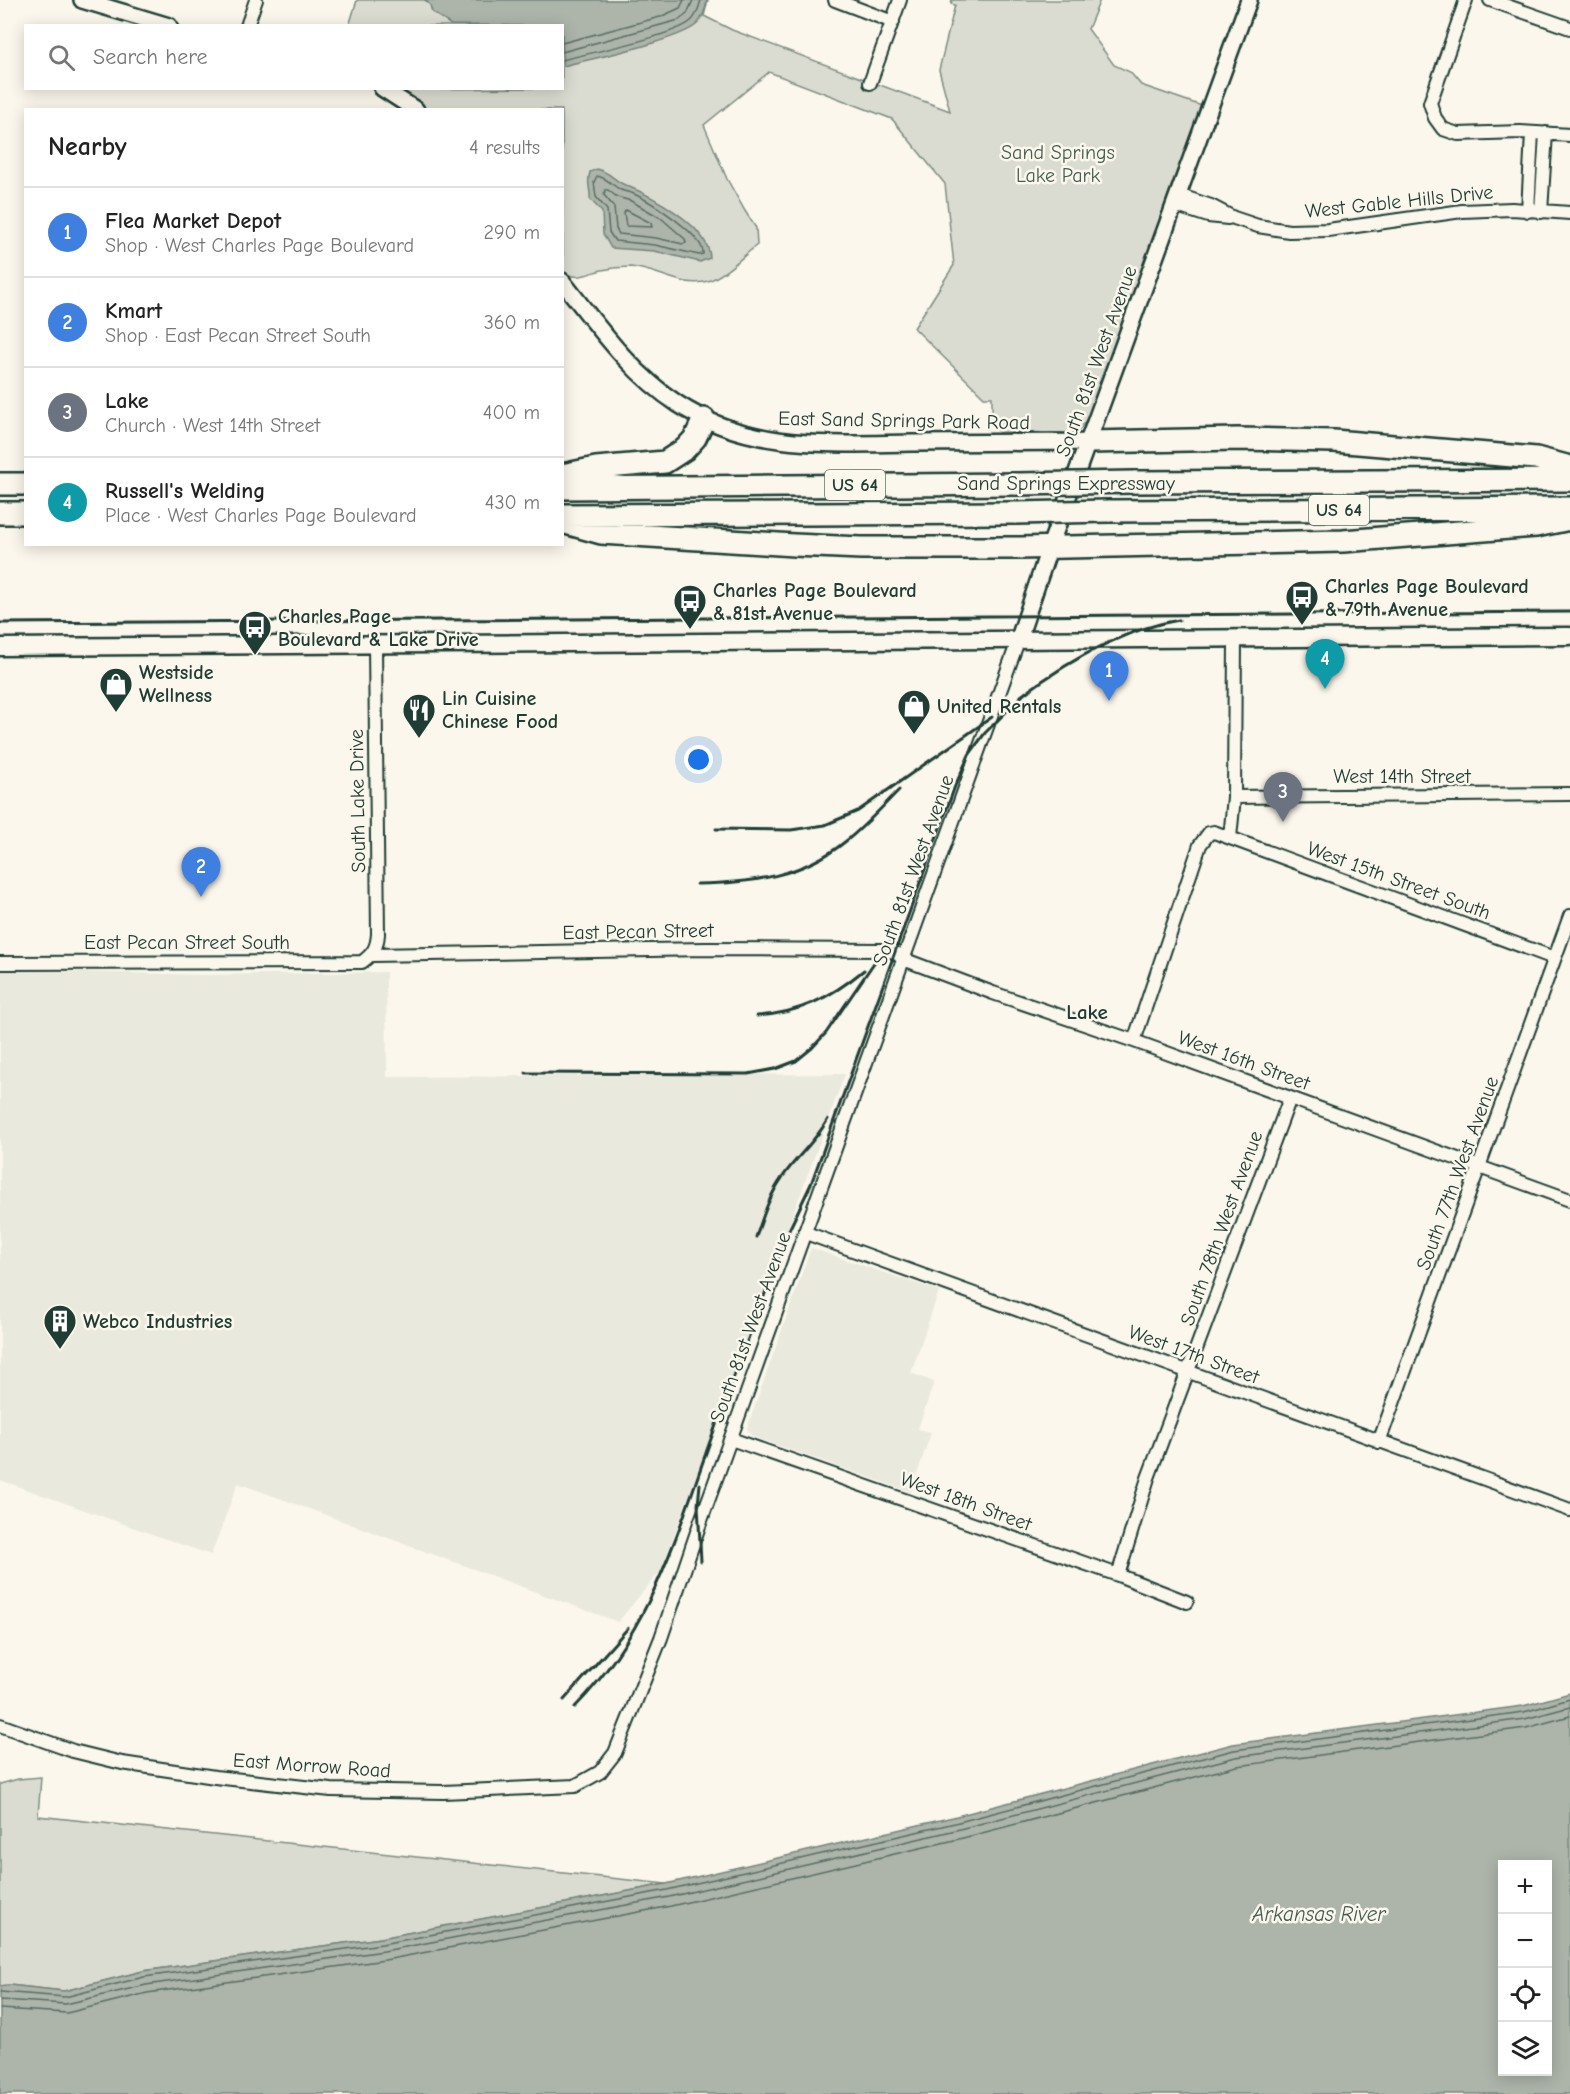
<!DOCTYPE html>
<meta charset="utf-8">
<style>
:root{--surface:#fff;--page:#f6f6f6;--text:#222;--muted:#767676;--line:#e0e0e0;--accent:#ea580c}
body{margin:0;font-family:"Comic Neue",sans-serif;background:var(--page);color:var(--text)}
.controls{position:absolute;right:18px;bottom:18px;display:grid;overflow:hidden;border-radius:0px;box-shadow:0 3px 15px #0003}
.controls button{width:54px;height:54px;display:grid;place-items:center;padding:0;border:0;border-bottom:2px solid var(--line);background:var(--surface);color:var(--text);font:30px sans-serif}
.you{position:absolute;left:699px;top:760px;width:21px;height:21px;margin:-15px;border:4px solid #fff;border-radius:50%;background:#1a73e8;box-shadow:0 0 0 9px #1a73e833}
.badge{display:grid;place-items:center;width:39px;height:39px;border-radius:50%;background:var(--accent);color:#fff;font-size:20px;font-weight:700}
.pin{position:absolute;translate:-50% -50px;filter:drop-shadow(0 2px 3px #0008)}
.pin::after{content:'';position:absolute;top:32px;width:21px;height:18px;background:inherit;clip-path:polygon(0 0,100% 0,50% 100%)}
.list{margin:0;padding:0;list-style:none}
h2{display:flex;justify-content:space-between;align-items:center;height:78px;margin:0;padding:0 24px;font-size:26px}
h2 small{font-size:20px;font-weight:400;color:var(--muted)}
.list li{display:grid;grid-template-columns:39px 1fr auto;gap:18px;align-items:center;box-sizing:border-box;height:90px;padding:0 24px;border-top:2px solid var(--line)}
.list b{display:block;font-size:22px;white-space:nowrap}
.list p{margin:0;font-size:20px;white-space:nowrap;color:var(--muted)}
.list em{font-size:20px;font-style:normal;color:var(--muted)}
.icon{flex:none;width:33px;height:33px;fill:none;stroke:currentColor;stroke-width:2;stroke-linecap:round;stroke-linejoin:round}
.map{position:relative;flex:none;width:1570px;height:2094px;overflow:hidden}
.search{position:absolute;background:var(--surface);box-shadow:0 3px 15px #0003;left:24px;top:24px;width:540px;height:66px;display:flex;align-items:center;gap:15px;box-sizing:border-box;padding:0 21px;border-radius:0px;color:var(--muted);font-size:22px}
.panel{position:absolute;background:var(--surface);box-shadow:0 3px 15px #0003;left:24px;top:108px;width:540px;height:438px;border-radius:0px}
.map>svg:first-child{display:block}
.built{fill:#eae9de}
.green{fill:#dbdcd1;stroke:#7d8c82;stroke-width:1.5}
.water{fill:#adb4aa;stroke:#74847b;stroke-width:1.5;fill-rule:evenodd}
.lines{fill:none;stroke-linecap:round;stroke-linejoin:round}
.shore{stroke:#586d63;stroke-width:1.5}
.minor-casing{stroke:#1f3d34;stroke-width:16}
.tertiary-casing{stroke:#1f3d34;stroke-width:20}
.secondary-casing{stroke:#1f3d34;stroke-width:21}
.motorway-casing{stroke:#1f3d34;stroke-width:26}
.minor{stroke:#fbf7ec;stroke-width:12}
.tertiary{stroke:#fbf7ec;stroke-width:15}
.secondary{stroke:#fbf7ec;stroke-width:16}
.motorway{stroke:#fbf7ec;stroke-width:21}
.rail{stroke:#1f3d34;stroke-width:3}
.motorway-bridge-casing{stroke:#1f3d34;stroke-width:26;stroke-linecap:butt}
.motorway-bridge{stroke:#fbf7ec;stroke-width:21}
.labels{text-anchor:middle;stroke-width:5;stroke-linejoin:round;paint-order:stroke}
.shield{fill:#fbf7ec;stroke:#61756b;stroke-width:1.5}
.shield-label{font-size:18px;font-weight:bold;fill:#1f3d34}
.park-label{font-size:20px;fill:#455d53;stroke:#fbf7ec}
.street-label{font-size:20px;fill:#1f3d34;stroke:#fbf7ec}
.poi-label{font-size:20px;font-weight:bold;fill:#1f3d34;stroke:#fbf7ec;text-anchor:start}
.neighbourhood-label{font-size:21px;font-weight:bold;fill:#1f3d34;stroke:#fbf7ec}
.water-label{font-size:21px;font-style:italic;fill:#425b52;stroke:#fbf7ec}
</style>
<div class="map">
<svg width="1570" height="2094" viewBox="0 0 1570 2094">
<rect width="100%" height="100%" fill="#fbf7ec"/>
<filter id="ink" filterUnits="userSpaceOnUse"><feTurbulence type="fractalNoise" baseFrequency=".0167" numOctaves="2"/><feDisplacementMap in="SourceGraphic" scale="12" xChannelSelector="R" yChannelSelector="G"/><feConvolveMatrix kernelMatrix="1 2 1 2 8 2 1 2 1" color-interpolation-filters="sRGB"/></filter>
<g filter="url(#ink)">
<path class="built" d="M0,970L208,975L386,972L387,1077L845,1074L661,1570L618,1622L238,1483L211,1555L0,1480Z
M811,1248L939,1291L911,1373L934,1382L918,1429L931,1433L911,1492L751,1436L747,1428Z"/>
<path class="green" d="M357,0H708L704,16L732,30L950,111L939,70L955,5L951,4L952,0H1100L1088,29L1114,65L1130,72L1141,85L1202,106C1190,138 1176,171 1165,204C1150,243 1100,420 1073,436H1063L1062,433L999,432L992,423V397H984L914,328L954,265L945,184L892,119L769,72L704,125L727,179L745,211L756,228L757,245C742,257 725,275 708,281C683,289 655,268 630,267C621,267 611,268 602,270C589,273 575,282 563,271L562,110L421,109L393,89L562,88V26H349Z
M41,1777L38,1816L666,1884L381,1938L143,1971L64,1991L9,1985L0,1986V1784L18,1779Z"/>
<path class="water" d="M425,0H707C706,8 702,20 696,25C677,41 590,59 563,66L562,26L451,25L432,12L430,5Z
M597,169C612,173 613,180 625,185C652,196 709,226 710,258L700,262L654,251L611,248L603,234L602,212L590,199C591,187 586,186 590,172Z
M1570,1693V2094H0V1986L9,1985L64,1991L143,1971L381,1938L666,1884L953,1817L1233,1744L1523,1706ZM1548,1864V2072H1502V1864Z"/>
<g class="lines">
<path class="shore" d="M562,43L660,17L680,8L684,0
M562,52L679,20L687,14L693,0
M562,60C589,53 674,36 691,21C697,16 699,7 701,0
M597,176C608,178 611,185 621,190C625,192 630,192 634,194C650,201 705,236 703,254L699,255L655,245L615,241L609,232L607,210L596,197L594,182Z
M605,190H608L617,197L631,201L661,218L685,239L686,243L683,244L656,238L619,234L616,229L614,207L604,195Z
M626,210L651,223L652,227L626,226L624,213Z
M0,1992L65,1997L144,1977L382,1944L667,1890L955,1823L1234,1750L1524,1712L1570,1699
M0,2000L66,2004L146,1985L384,1951L669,1897L956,1830L1236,1757L1525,1719L1570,1707
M0,2009L67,2013L147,1993L385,1960L671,1906L959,1839L1237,1766L1526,1728L1570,1716"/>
<defs>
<path id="minor" d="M835,0L893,22
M1466,0L1430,103L1435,118L1443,129L1458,134L1520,132L1570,135
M1490,0L1570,28
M247,26L256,0
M870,83L900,0
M1178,195L1211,206L1234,218L1258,226L1289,231L1328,230L1462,211L1512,209L1570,213
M1174,205L1208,216L1228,218
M1528,211L1532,133
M1541,212L1546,133
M1234,797L1570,794
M1230,838L1234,797L1235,639
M372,955L705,949L883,950L895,952L903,959L993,993L1134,1041L1570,1200
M0,963L362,962C373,954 377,948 378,934L375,645
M1134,1041L1200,845L1209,833L1214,832L1230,838L1554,958
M806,1233L1570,1510
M731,1439L1118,1575L1187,1602
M1379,1442L1570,916
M1118,1575L1148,1478L1290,1098
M0,1725L73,1751L122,1763L215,1777L331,1790L443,1792L575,1786L600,1772L615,1753L661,1638L699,1526L1018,641"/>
<path id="tertiary" d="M82,0L169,26
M382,88L416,110
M562,281C597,325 630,373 678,404C750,451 830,444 912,443C971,443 1030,442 1090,442
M1018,641L1050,546L1249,0"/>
<path id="secondary" d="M0,647L1570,636"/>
<path id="motorway" d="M1090,442L1238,439L1334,441L1536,458L1570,467
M562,475L596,468L665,462L685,449L695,438L704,419
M1134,482L1570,480
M0,484H26
M562,488L1017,484
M1108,511L1570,508
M0,513H26
M563,515L1016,513
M562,522L601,533L794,545L861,548H1020L1343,541L1536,526L1570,519"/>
</defs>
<use href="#minor" class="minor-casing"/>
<use href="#tertiary" class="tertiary-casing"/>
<use href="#secondary" class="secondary-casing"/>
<use href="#motorway" class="motorway-casing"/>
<use href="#minor" class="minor"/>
<use href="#tertiary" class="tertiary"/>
<use href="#secondary" class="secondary"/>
<use href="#motorway" class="motorway"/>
<path class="rail" d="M0,623L1570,612
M1021,696C1067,662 1122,629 1179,620
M716,829L791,830L825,825L858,811L992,717
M697,884C751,883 802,877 846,841C865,826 882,807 899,790
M757,1016C800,1013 830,998 864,970
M526,1073L748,1074L775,1069L796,1061L812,1048L826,1033L897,929
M756,1237C763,1217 769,1196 782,1178C796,1157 816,1141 828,1119
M700,1484L698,1505L701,1561
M564,1700L628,1628
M575,1707C652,1628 676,1536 712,1436C737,1367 763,1299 789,1230L811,1184L955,786L969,755L985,733L1026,692"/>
<defs>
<path id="motorway-bridge" d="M1017,484L1134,482
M1016,513L1108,511"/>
</defs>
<use href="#motorway-bridge" class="motorway-bridge-casing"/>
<use href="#motorway-bridge" class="motorway-bridge"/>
</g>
</g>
<defs>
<symbol id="bus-pin" viewBox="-11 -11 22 30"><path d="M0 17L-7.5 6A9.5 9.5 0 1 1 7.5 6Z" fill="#1f3d34" stroke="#fbf7ec"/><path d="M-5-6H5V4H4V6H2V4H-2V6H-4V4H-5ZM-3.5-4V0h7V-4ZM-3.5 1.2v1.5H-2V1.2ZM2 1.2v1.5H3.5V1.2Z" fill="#fff"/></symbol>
<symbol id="shop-pin" viewBox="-11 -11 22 30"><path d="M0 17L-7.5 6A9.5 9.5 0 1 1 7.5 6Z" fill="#1f3d34" stroke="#fbf7ec"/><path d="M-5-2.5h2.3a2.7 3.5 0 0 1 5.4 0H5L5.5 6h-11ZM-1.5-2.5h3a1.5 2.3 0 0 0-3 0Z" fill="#fff"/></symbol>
<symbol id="restaurant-pin" viewBox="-11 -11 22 30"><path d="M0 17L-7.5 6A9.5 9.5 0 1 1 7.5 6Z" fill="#1f3d34" stroke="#fbf7ec"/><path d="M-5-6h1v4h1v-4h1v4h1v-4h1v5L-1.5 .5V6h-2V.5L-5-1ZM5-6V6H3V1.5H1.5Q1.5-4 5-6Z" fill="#fff"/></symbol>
<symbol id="building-pin" viewBox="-11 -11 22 30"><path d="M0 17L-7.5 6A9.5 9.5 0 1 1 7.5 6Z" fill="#1f3d34" stroke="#fbf7ec"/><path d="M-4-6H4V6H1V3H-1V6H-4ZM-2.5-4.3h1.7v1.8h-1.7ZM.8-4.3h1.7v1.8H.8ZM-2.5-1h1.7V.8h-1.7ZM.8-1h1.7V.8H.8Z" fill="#fff"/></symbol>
</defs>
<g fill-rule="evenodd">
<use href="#bus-pin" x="1283" y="578" width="38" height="52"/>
<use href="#bus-pin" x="671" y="582" width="38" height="52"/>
<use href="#bus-pin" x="236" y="608" width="38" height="52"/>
<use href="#shop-pin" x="97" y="665" width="38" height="52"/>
<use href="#shop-pin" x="895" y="687" width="38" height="52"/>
<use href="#restaurant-pin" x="400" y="691" width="38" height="52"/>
<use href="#building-pin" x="41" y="1302" width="38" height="52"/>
</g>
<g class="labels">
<g class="shield">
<rect x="825" y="470" width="60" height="30" rx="4.5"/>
<rect x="1309" y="495" width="60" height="30" rx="4.5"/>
</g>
<g class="shield-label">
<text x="855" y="491">US 64</text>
<text x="1339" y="516">US 64</text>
</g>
<g class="park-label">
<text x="1058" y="159">Sand Springs<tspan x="1058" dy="23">Lake Park</tspan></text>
</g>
<g class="street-label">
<text transform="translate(1399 201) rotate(-6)" y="7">West Gable Hills Drive</text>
<text transform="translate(1096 361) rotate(-70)" y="7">South 81st West Avenue</text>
<text transform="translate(904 420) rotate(1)" y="7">East Sand Springs Park Road</text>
<text x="1066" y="490">Sand Springs Expressway</text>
<text x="1402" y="783">West 14th Street</text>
<text transform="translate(357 801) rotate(-91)" y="7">South Lake Drive</text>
<text transform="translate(913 870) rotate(-70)" y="7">South 81st West Avenue</text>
<text transform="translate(1399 880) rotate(20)" y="7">West 15th Street South</text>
<text transform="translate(638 931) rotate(-1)" y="7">East Pecan Street</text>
<text x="187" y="949">East Pecan Street South</text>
<text transform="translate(1244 1060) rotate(20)" y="7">West 16th Street</text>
<text transform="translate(1457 1173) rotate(-70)" y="7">South 77th West Avenue</text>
<text transform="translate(1221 1228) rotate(-70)" y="7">South 78th West Avenue</text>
<text transform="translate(750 1327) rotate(-70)" y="7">South 81st West Avenue</text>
<text transform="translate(1194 1354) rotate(20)" y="7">West 17th Street</text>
<text transform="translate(966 1501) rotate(20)" y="7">West 18th Street</text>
<text transform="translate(312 1765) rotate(4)" y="7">East Morrow Road</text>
</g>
<g class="poi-label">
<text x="1325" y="593">Charles Page Boulevard<tspan x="1325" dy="23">&amp; 79th Avenue</tspan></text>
<text x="713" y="597">Charles Page Boulevard<tspan x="713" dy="23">&amp; 81st Avenue</tspan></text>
<text x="278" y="623">Charles Page<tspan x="278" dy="23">Boulevard &amp; Lake Drive</tspan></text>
<text x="139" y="679">Westside<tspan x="139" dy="23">Wellness</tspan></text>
<text x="442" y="705">Lin Cuisine<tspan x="442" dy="23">Chinese Food</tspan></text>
<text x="937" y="713">United Rentals</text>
<text x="83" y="1328">Webco Industries</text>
</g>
<g class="neighbourhood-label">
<text x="1087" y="1019">Lake</text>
</g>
<g class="water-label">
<text x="1319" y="1921">Arkansas River</text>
</g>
</g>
</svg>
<div class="controls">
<button>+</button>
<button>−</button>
<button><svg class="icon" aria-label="locate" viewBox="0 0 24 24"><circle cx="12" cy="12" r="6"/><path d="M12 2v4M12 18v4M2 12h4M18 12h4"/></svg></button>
<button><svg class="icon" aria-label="layers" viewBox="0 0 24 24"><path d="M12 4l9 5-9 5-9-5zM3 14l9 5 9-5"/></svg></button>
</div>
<div class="you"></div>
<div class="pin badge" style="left:1109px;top:701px;background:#3f7fe0">1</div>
<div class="pin badge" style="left:201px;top:897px;background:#3f7fe0">2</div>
<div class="pin badge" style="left:1283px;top:822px;background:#6b7280">3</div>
<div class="pin badge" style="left:1325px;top:689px;background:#0f9aa8">4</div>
<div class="search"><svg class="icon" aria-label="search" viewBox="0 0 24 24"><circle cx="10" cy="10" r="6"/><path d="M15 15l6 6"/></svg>Search here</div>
<section class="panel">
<h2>Nearby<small>4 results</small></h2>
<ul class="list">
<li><span class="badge" style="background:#3f7fe0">1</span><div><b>Flea Market Depot</b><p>Shop · West Charles Page Boulevard</p></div><em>290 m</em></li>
<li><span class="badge" style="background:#3f7fe0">2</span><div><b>Kmart</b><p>Shop · East Pecan Street South</p></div><em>360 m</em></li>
<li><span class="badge" style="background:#6b7280">3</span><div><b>Lake</b><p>Church · West 14th Street</p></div><em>400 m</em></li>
<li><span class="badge" style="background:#0f9aa8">4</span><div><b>Russell's Welding</b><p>Place · West Charles Page Boulevard</p></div><em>430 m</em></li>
</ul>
</section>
</div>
